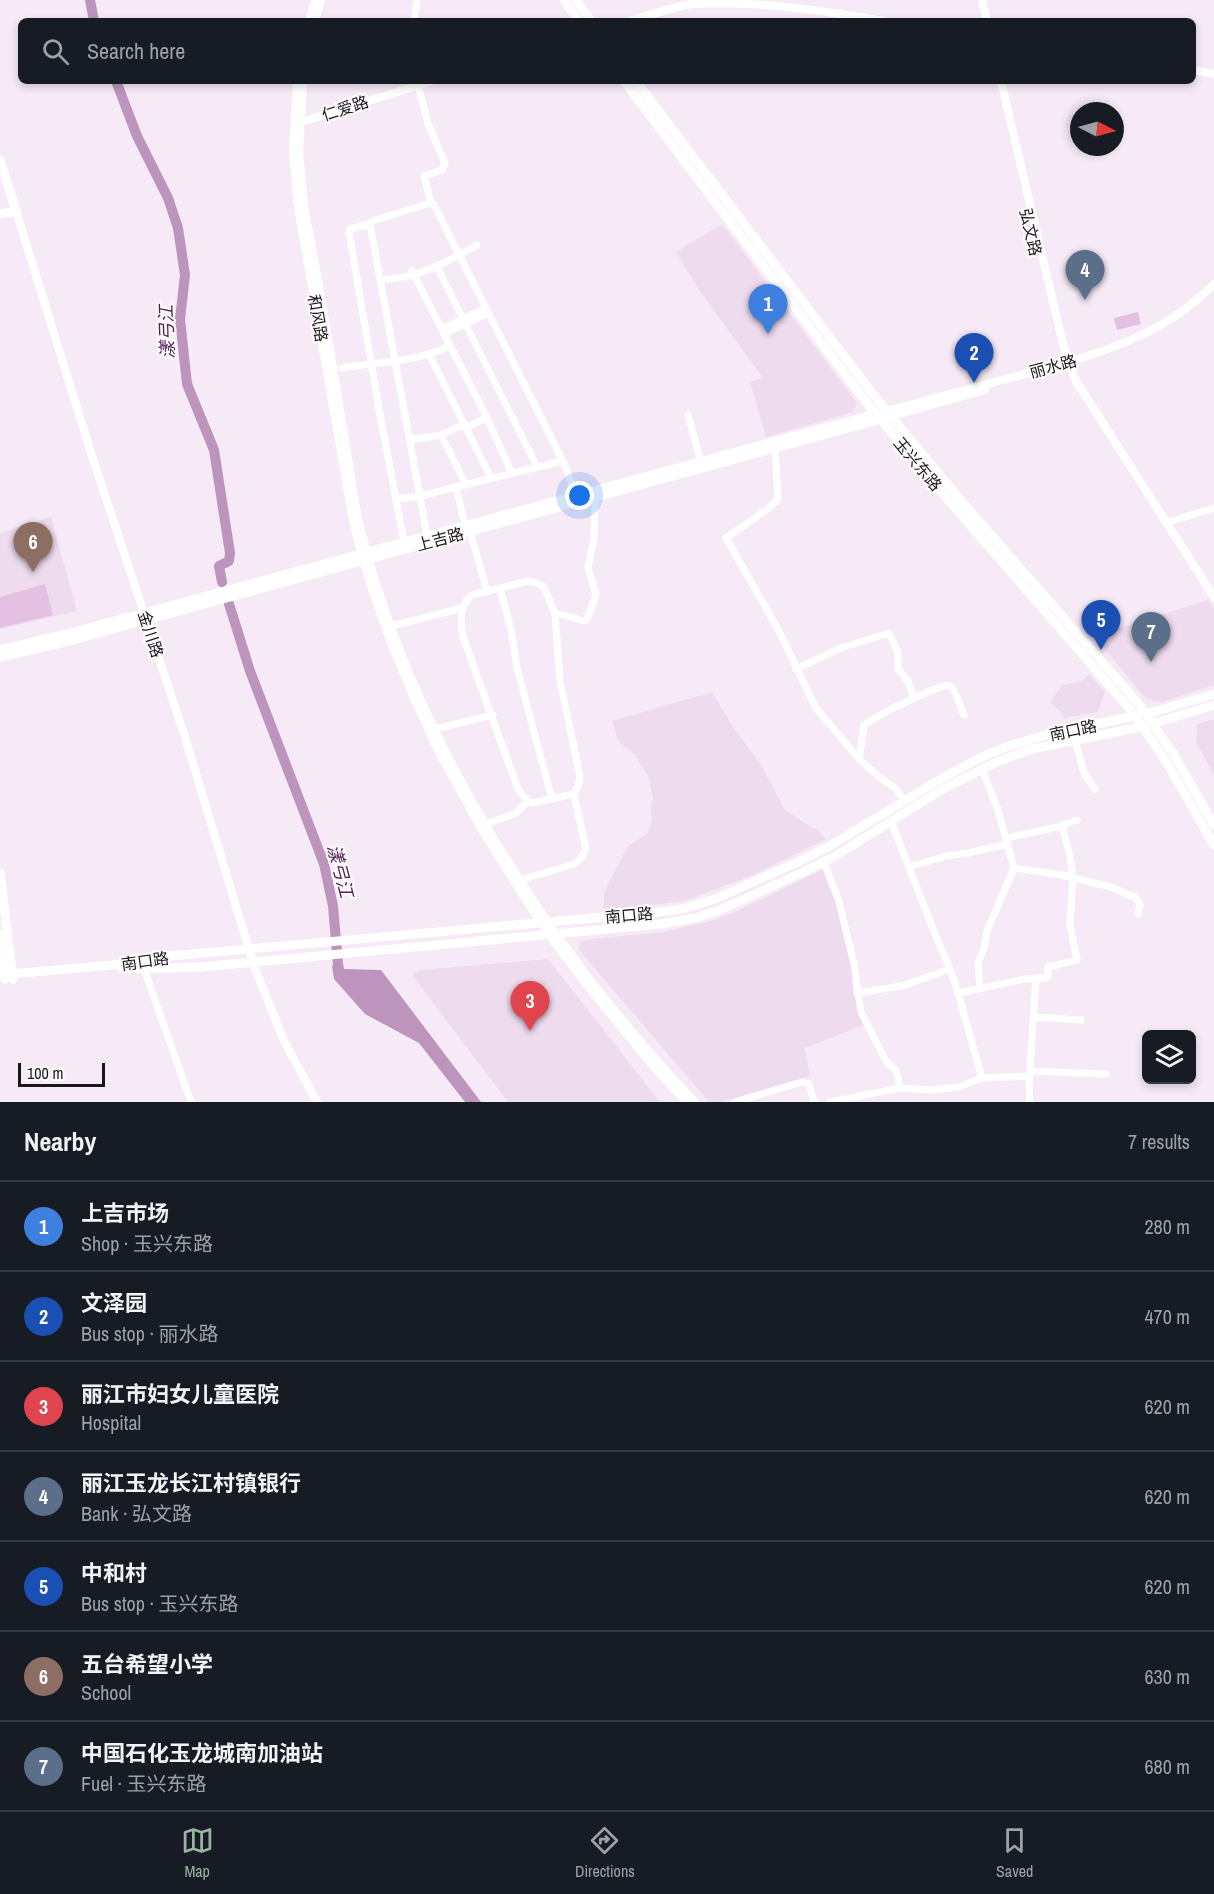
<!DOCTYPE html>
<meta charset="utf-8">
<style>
:root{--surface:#171b24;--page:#242831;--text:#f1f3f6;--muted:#9ea1a6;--line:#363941;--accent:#97b69f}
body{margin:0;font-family:"Archivo Narrow","Noto Sans SC",sans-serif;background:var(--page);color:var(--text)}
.controls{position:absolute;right:18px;bottom:18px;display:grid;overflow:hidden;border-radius:9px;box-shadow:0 3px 9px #0003}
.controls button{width:54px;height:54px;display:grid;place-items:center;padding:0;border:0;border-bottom:2px solid var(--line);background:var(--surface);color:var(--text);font:30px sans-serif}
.compass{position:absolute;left:1070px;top:102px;width:54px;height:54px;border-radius:50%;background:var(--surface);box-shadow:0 3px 9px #0003;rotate:96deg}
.scale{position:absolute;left:18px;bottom:15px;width:87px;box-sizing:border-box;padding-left:6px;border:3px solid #1a161a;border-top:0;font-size:16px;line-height:21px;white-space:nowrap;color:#1a161a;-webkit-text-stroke:4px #fefbfd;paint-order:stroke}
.you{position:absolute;left:580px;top:496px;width:21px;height:21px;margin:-15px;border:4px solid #fff;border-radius:50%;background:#1a73e8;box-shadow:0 0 0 9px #1a73e833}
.badge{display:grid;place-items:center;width:39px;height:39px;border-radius:50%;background:var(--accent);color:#fff;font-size:20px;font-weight:700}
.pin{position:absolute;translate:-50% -50px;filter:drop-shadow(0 2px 3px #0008)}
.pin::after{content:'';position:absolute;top:32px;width:21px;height:18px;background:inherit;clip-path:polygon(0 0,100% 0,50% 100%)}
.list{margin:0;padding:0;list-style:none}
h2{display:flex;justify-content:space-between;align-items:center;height:78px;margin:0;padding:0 24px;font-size:26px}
h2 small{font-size:20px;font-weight:400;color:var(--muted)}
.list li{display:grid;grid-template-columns:39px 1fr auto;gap:18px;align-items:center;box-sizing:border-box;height:90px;padding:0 24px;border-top:2px solid var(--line)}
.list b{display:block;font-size:22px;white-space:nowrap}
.list p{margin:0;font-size:20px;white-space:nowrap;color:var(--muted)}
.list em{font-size:20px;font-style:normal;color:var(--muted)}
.icon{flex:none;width:33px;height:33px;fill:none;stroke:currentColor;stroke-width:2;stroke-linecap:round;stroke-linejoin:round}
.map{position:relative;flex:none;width:1214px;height:1102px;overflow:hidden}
.search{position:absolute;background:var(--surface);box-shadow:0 3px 9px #0003;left:18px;right:18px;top:18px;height:66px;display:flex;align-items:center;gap:15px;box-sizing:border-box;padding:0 21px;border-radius:9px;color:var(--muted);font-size:22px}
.sheet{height:708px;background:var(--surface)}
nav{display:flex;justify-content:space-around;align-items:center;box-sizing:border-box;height:84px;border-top:2px solid var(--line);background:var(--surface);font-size:16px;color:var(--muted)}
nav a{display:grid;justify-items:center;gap:3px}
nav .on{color:var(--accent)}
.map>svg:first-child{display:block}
.built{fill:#eedbee}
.green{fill:#e4c0e2}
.water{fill:#bd94bc}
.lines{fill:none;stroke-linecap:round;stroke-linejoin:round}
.river{stroke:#bd94bc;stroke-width:10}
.minor{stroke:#fff;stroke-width:7}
.tertiary{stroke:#fff;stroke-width:8}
.secondary{stroke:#fff;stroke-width:9}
.labels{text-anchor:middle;stroke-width:4.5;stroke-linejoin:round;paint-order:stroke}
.street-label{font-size:16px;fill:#1a161a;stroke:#fefbfd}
.water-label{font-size:18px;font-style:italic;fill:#542255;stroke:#fefbfd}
</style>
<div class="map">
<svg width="1214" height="1102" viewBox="0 0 1214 1102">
<rect width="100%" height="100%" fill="#f7eaf7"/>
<path class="built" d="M722,224L857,403L853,412L766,437L750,382L763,378L699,290L676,252Z
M51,517L77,611L0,629V533Z
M1208,600L1214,609V685L1162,702L1146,699L1094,636Z
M1089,674L1105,692L1098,712L1064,718L1061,712L1050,702L1062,685L1081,681Z
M712,692L733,727L761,765L785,810L811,827L818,830L826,839L753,875L684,901L604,911V892L628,846L647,834L652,820L651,805L653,798L649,778L635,755L618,741L612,721Z
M1214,719V775L1196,742L1197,724Z
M824,869L838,905L853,971L852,988L864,1025L805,1048L810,1076L722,1102H709L579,950L580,942L591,939L664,932L715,920L739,910Z
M548,959L660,1102H508L412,975L421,970Z"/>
<path class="green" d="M1138,312L1141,324L1117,330L1114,318Z
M45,584L53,615L0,628V597Z"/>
<path class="water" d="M343,964L344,969L381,970L481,1102H465L419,1043L365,1014L334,979L332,965Z"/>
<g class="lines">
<path class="river" d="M90,0L94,21
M116,81L137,136L168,198L178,228L185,275L180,319L187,384L214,450L230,553L229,561L219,566L222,582
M229,604L250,671L324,864L333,906L339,976L341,978"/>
<path class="minor" d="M414,21L417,0
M417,81L428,124L445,163L442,170L424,176L431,203
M370,224L427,535
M437,267L537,467
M412,271L483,410L512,473
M381,280C419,278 445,263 477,245
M442,329L486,308
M444,334L488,313
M429,354L491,478
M342,368C379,362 416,362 450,346
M688,415L701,462
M441,435L466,485
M410,440L441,435L458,427L472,425L487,417
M775,448L778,499L769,508L726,538L778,629L816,708L859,759L878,776L895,788L904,800
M456,487L465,525
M396,499L420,496L563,461
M1166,523L1214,508
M470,531L487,591
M404,542L379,409L349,232L350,229L370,224L372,221L431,203L434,205L563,461L576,495
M500,588L511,629L517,668L552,799
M555,614L564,615L584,621L587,619L596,595L588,567L594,539L595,497
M392,626L462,608
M796,669L841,648L889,633L898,652V669L908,681L914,698
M435,729L493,715
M1075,740L1084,773L1095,789
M859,759L864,725L891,709L925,693L946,685L953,688L964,715
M982,769L998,810L1014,868
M891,821L933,929L950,969L958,993L1025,979L1045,978L1048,976V967L1077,960L1070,925L1073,878L1070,856L1062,825
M486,824L516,813L528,801
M1006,838L1058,827L1077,820
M824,862L839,902L854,964L861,1012L886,1061L896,1071L900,1088
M909,867L946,856L968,853L1008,844
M520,880L575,864L582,857L586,849L574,794L579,784L580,776L560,681L555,614L544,587L537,583L529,581L472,595C459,605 460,622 463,637L518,789L524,797L532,803L574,794
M144,969L191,1102
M980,989L978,963L984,948L987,931L1014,868L1061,875L1111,887L1136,898L1140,904L1138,914
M857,993L902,986L950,969
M958,993L982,1078L1030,1076
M1033,1017L1081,1020
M1030,1071L1106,1074
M735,1102L802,1082L809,1084L814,1102
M830,1102L900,1088L930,1090L958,1087L982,1078
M1030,1102L1029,1084L1036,978"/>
<path class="tertiary" d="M982,0L987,21
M309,21L315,0
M315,21L321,0
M630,21C651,15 671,7 692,4C757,0 822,11 885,21
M1193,70L1214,74
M297,81L293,153L298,207L354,526L369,580L390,640L414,698L439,752L482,830L517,886L549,935L586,984L653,1066L686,1102
M303,81L299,152L304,206C319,281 331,357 344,433C349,464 353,496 360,527C412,736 547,947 695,1102
M1001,81L1063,344L1074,378L1214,597
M295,124L432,81
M16,211L92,456L185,737L255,969L285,1043L317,1102
M883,412C928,400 972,388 1017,376C1090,356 1159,340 1214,284
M885,418L985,390"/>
<path class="secondary" d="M564,0L579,21
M576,0L591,21
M624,81L863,398L951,503L1130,709L1166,761L1214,845
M636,81L871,392L958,497L1138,703L1174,755L1214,825
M0,160L16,211L0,214
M0,650L67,634L876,414
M0,657L69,641L881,419
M0,873L13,979
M0,934L5,979
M122,969L201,967L661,924L695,918L720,910L803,872L835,856L943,789L997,762L1032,749L1145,726L1214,705
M0,975L123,964L158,957L660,912L682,909L715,899L798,862L830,846L939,780L980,758L1006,747L1042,736L1157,711L1214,694"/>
</g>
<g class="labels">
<g class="street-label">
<text transform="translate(345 108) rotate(-18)" y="6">仁爱路</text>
<text transform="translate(1031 232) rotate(77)" y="6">弘文路</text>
<text transform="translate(318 318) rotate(80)" y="6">和风路</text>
<text transform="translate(1053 366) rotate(-15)" y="6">丽水路</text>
<text transform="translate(918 464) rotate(50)" y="6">玉兴东路</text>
<text transform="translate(440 539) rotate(-15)" y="6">上吉路</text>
<text transform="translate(151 634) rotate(72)" y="6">金川路</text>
<text transform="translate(1073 730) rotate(-12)" y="6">南口路</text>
<text transform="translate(629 915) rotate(-5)" y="6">南口路</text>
<text transform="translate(145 961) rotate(-8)" y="6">南口路</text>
</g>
<g class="water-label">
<text transform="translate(167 332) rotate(-92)" y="6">漾弓江</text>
<text transform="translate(340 871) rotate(75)" y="6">漾弓江</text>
</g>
</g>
</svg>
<div class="controls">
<button><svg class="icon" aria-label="layers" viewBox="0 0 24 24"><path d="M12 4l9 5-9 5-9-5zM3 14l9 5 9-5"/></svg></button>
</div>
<svg class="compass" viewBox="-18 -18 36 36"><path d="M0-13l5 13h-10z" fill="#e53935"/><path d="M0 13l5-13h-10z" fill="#9ea1a6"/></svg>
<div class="scale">100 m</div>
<div class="you"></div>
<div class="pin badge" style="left:768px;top:334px;background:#3f7fe0">1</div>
<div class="pin badge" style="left:974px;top:383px;background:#1a4fb4">2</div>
<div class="pin badge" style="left:530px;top:1031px;background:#e0444e">3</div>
<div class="pin badge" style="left:1085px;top:300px;background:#5c6f8a">4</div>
<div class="pin badge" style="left:1101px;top:650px;background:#1a4fb4">5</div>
<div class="pin badge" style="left:33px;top:572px;background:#8d6e63">6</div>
<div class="pin badge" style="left:1151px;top:662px;background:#5c6f8a">7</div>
<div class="search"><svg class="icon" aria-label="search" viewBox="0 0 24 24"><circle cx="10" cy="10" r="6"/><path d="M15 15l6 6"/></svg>Search here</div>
</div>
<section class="sheet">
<h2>Nearby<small>7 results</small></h2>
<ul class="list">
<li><span class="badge" style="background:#3f7fe0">1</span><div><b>上吉市场</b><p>Shop · 玉兴东路</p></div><em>280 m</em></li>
<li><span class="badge" style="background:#1a4fb4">2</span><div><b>文泽园</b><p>Bus stop · 丽水路</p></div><em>470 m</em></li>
<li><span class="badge" style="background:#e0444e">3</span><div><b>丽江市妇女儿童医院</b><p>Hospital</p></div><em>620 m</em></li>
<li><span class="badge" style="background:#5c6f8a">4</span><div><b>丽江玉龙长江村镇银行</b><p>Bank · 弘文路</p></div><em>620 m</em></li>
<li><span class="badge" style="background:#1a4fb4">5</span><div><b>中和村</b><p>Bus stop · 玉兴东路</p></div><em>620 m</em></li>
<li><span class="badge" style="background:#8d6e63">6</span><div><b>五台希望小学</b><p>School</p></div><em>630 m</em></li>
<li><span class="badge" style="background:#5c6f8a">7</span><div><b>中国石化玉龙城南加油站</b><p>Fuel · 玉兴东路</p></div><em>680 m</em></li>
</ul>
</section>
<nav>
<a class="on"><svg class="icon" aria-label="map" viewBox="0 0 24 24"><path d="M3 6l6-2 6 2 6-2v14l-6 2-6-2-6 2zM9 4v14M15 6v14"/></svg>Map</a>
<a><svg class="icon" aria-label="directions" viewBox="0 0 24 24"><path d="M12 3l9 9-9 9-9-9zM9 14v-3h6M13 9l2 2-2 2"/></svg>Directions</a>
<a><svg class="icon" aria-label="saved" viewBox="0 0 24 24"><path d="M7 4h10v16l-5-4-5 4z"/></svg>Saved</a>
</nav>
